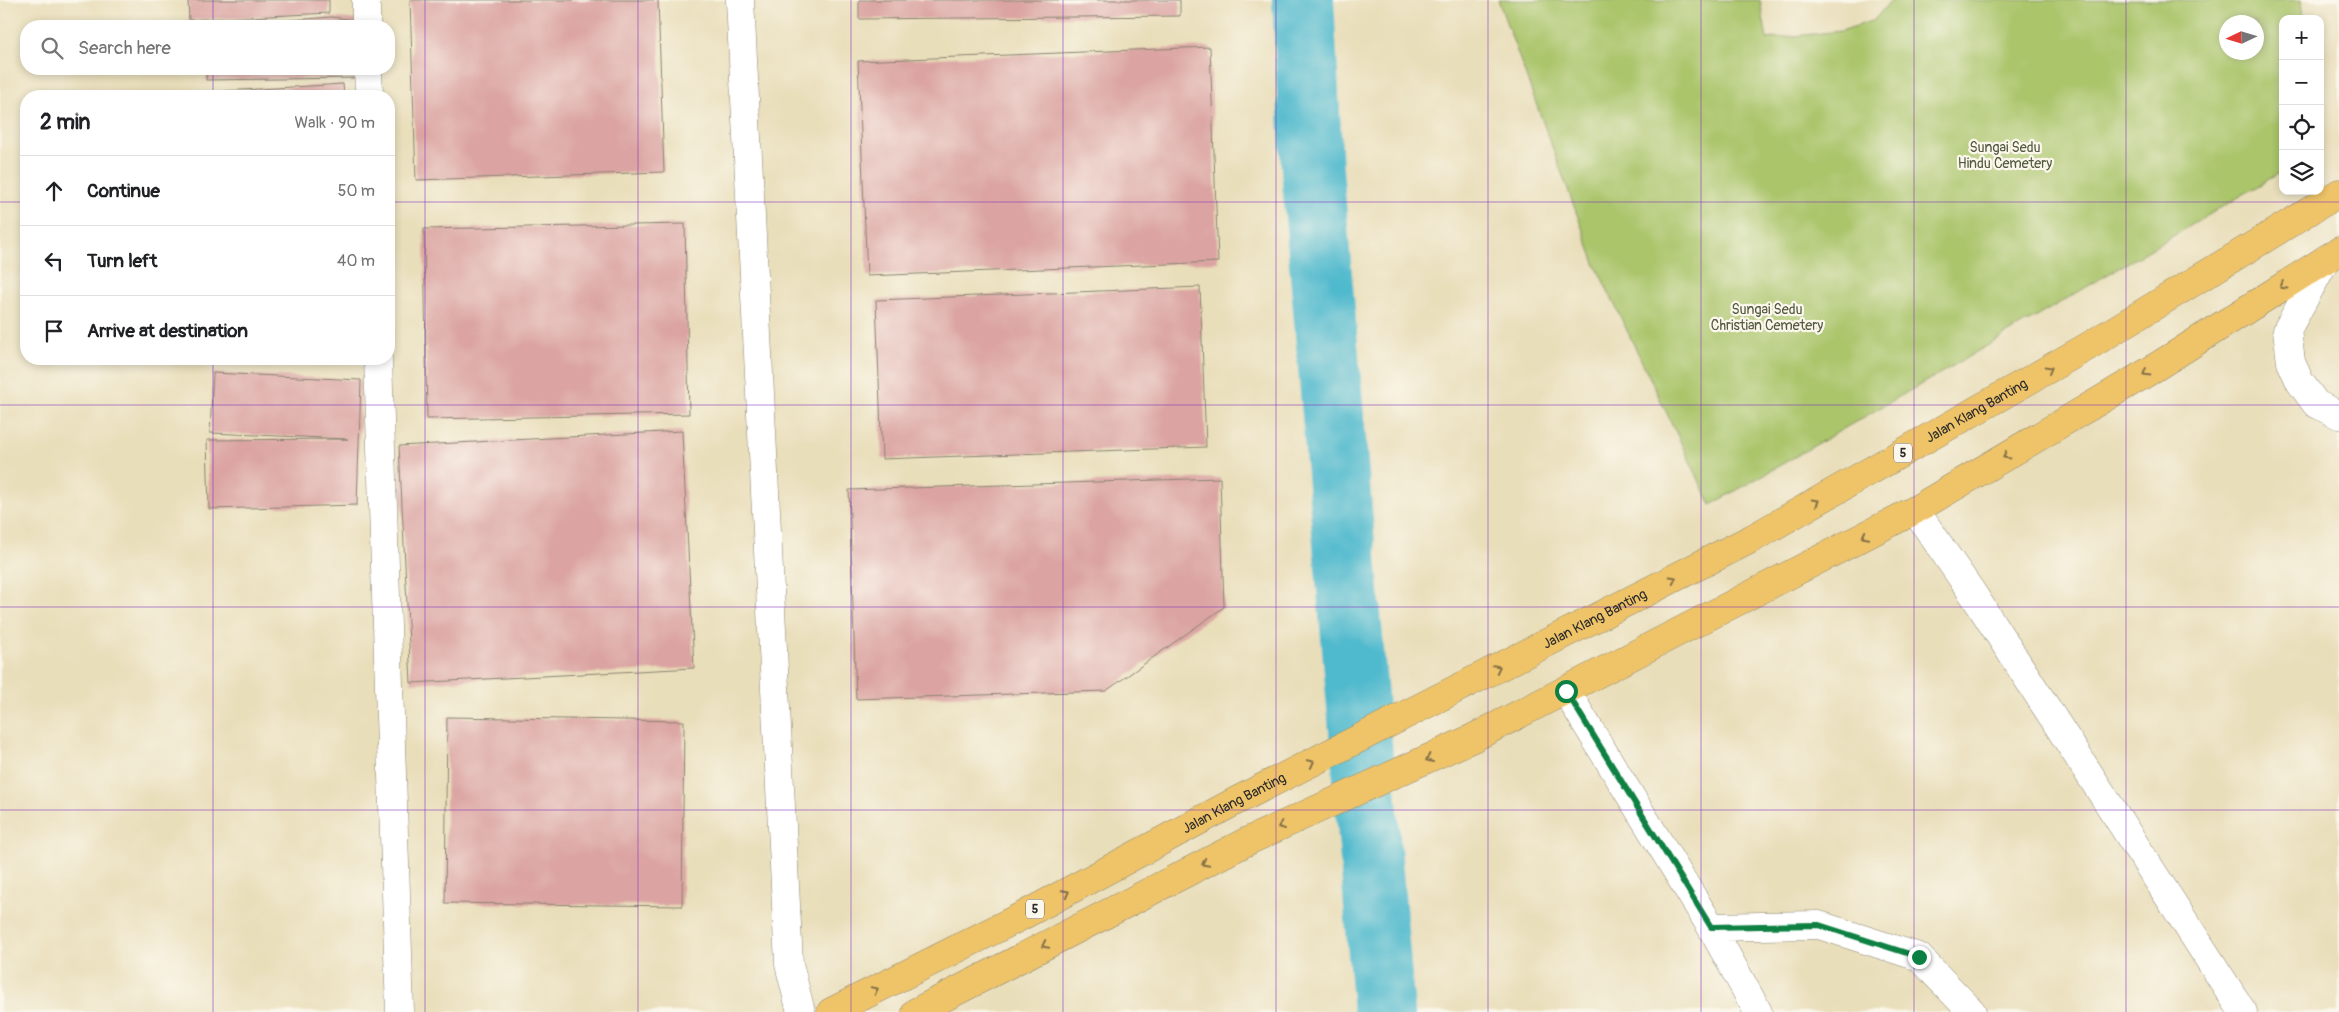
<!DOCTYPE html>
<meta charset="utf-8">
<style>
:root{--surface:#fff;--page:#f6f6f6;--text:#202124;--muted:#757577;--line:#e0e0e0}
body{margin:0;font-family:Pangolin,sans-serif;background:var(--page);color:var(--text)}
.controls{position:absolute;right:15px;top:15px;display:grid;overflow:hidden;border-radius:10px;box-shadow:0 2px 8px #0003}
.controls button{width:45px;height:45px;display:grid;place-items:center;padding:0;border:0;border-bottom:1px solid var(--line);background:var(--surface);color:var(--text);font:25px sans-serif}
.compass{position:absolute;left:2219px;top:15px;width:45px;height:45px;border-radius:50%;background:var(--surface);box-shadow:0 2px 8px #0003;rotate:266deg}
.stop{position:absolute;width:15px;height:15px;margin:-11px;border:4px solid #0b8043;border-radius:50%;background:#fff}
.stop.end{background:#0b8043;border-color:#fff;box-shadow:0 1px 5px #0008}
.list{margin:0;padding:0;list-style:none}
h2{display:flex;justify-content:space-between;align-items:center;height:65px;margin:0;padding:0 20px;font-size:21px}
h2 small{font-size:16px;font-weight:400;color:var(--muted)}
.list li{display:grid;grid-template-columns:32px 1fr auto;gap:15px;align-items:center;box-sizing:border-box;height:70px;padding:0 20px;border-top:1px solid var(--line)}
.list b{display:block;font-size:19px;white-space:nowrap}
.list em{font-size:16px;font-style:normal;color:var(--muted)}
.icon{flex:none;width:28px;height:28px;fill:none;stroke:currentColor;stroke-width:2;stroke-linecap:round;stroke-linejoin:round}
.map{position:relative;flex:none;width:2339px;height:1012px;overflow:hidden}
.search{position:absolute;background:var(--surface);box-shadow:0 2px 8px #0003;left:20px;top:20px;width:375px;height:55px;display:flex;align-items:center;gap:12px;box-sizing:border-box;padding:0 18px;border-radius:20px;color:var(--muted);font-size:19px}
.panel{position:absolute;background:var(--surface);box-shadow:0 2px 8px #0003;left:20px;top:90px;width:375px;height:275px;border-radius:20px}
.map>svg:first-child{display:block}
.green{fill:#aac56b;stroke:#6a784b;fill-rule:evenodd}
.lines{fill:none;stroke-linecap:round;stroke-linejoin:round}
.river{stroke:#50b9cd;stroke-width:62}
.building{fill:#dba4a2}
.minor-casing{stroke:#8a8472;stroke-width:29}
.highway-casing{stroke:#8a8472;stroke-width:29}
.minor{stroke:#fff;stroke-width:28}
.highway{stroke:#efc469;stroke-width:28}
.oneway{stroke:#837047}
.route{stroke:#0b8043;stroke-width:6}
.grid{fill:none;stroke:#7b2cbf;stroke-width:1;stroke-opacity:0.55}
.labels{text-anchor:middle;stroke-width:4.5;stroke-linejoin:round;paint-order:stroke}
.shield{fill:#fbf7ec;stroke:#696865;stroke-width:1}
.shield-label{font-size:12px;font-weight:bold;fill:#2b2b2b}
.park-label{font-size:14px;fill:#51593e;stroke:#fbf7ec}
.street-label{font-size:14px;fill:#2b2b2b;stroke:#fbf7ec}
</style>
<div class="map">
<svg width="2339" height="1012" viewBox="0 0 2339 1012">
<rect width="100%" height="100%" fill="#fbf7ec"/>
<filter id="ink" filterUnits="userSpaceOnUse"><feTurbulence type="fractalNoise" baseFrequency=".02" numOctaves="2"/><feDisplacementMap in="SourceGraphic" scale="10" xChannelSelector="R" yChannelSelector="G"/><feConvolveMatrix kernelMatrix="1 2 1 2 8 2 1 2 1" color-interpolation-filters="sRGB"/></filter>
<filter id="wash" filterUnits="userSpaceOnUse"><feTurbulence type="fractalNoise" baseFrequency=".0096" numOctaves="4" result="noise"/><feDisplacementMap in="SourceGraphic" scale="20" xChannelSelector="R" yChannelSelector="G"/><feGaussianBlur stdDeviation="1.12" result="paint"/><feColorMatrix in="noise" values="0 0 0 0 0 0 0 0 0 0 0 0 0 0 0 0 0 1.4 0 .05"/><feComposite in="paint" operator="in"/></filter>
<g filter="url(#wash)">
<rect width="100%" height="100%" fill="#e9deba"/>
<path class="green" d="M1498,0H1760L1767,39L1841,31L1874,20L1891,0H2301L2303,19H2283V171L1951,367L1711,505L1596,266ZM2226,22H2256V52H2226Z"/>
<g class="lines">
<path class="river" d="M1303,0L1312,169L1384,1012"/>
</g>
<g id="blocks">
<path class="building" d="M188,0H329V13L189,20Z
M410,0H658L664,172L416,180Z
M859,0H1180V16L859,19Z
M331,17L356,20V26H215Z
M1210,47L1218,262L867,276L858,61Z
M207,69H355L354,78L206,80Z
M343,84L344,96H225V91Z
M685,224L689,414L427,419L424,229Z
M1200,287L1206,447L882,459L876,300Z
M213,373L361,380L357,505L209,509L207,440L348,439L210,433Z
M682,431L694,668L411,683L399,446Z
M1220,478L1224,607L1106,691L856,699L849,490Z
M447,717L684,721L682,906L445,903Z"/>
</g>
</g>
<g filter="url(#ink)">
<use href="#blocks" fill-opacity="0" stroke="#8a8472" stroke-width="1"/>
<g class="lines">
<defs>
<path id="minor" d="M366,0V26
M740,0L789,964L801,1012
M368,69L369,96
M2326,259L2287,330L2291,362L2300,382L2316,404L2339,415
M378,359L400,1012
M1915,510L1973,594L2243,1012
M1566,691L1711,927L1758,1012
M1711,927L1819,925L1919,957L1972,1012"/>
<g id="highway">
<path id="s1" d="M831,1012L1022,916L1236,801L1753,538L2087,347L2339,193"/>
<path d="M916,1012L1248,841L1473,738L1915,510L2148,372L2339,251"/>
</g>
</defs>
<use href="#minor" class="minor-casing"/>
<use href="#highway" class="highway-casing"/>
<use href="#minor" class="minor"/>
<use href="#highway" class="highway"/>
</g>
<defs><path id="oneway-chevron" d="M-2-3.5L2.5 0L-2 3.5" fill="none" stroke-width="1.6" stroke-linecap="round" stroke-linejoin="round" transform="scale(1.25)"/></defs>
<g class="oneway">
<use href="#oneway-chevron" transform="translate(2283 286) rotate(148)"/>
<use href="#oneway-chevron" transform="translate(2049 369) rotate(-30)"/>
<use href="#oneway-chevron" transform="translate(2146 373) rotate(149)"/>
<use href="#oneway-chevron" transform="translate(2006 456) rotate(149)"/>
<use href="#oneway-chevron" transform="translate(1816 502) rotate(-30)"/>
<use href="#oneway-chevron" transform="translate(1865 536) rotate(153)"/>
<use href="#oneway-chevron" transform="translate(1673 579) rotate(-27)"/>
<use href="#oneway-chevron" transform="translate(1497 668) rotate(-27)"/>
<use href="#oneway-chevron" transform="translate(1429 759) rotate(156)"/>
<use href="#oneway-chevron" transform="translate(1311 763) rotate(-27)"/>
<use href="#oneway-chevron" transform="translate(1281 826) rotate(156)"/>
<use href="#oneway-chevron" transform="translate(1205 863) rotate(153)"/>
<use href="#oneway-chevron" transform="translate(1066 893) rotate(-28)"/>
<use href="#oneway-chevron" transform="translate(1045 945) rotate(153)"/>
<use href="#oneway-chevron" transform="translate(875 990) rotate(-27)"/>
</g>
</g>
<g class="lines" filter="url(#ink)">
<path class="route" d="M1566,691L1711,927L1819,925L1919,957"/>
</g>
<path class="grid" d="M213,0V26M425,0V1012M638,0V1012M851,0V1012M1063,0V1012M1276,0V1012M1488,0V1012M1701,0V1012M1914,0V1012M2126,0V1012M213,69V96M0,202H26M389,202H2339M213,359V1012M0,405H2339M0,607H2339M0,810H2339"/>
<g class="labels">
<g class="shield">
<rect x="1894" y="443.5" width="18" height="19" rx="4"/>
<rect x="1026" y="899.5" width="18" height="19" rx="4"/>
</g>
<g class="shield-label">
<text x="1903" y="457">5</text>
<text x="1035" y="913">5</text>
</g>
<g class="park-label">
<text x="2005" y="152">Sungai Sedu<tspan x="2005" dy="16">Hindu Cemetery</tspan></text>
<text x="1767" y="314">Sungai Sedu<tspan x="1767" dy="16">Christian Cemetery</tspan></text>
</g>
<g class="street-label">
<text dy="5" stroke="none"><textPath href="#s1" startOffset="1294">Jalan Klang Banting</textPath></text>
<text dy="5" stroke="none"><textPath href="#s1" startOffset="859">Jalan Klang Banting</textPath></text>
<text dy="5" stroke="none"><textPath href="#s1" startOffset="454">Jalan Klang Banting</textPath></text>
</g>
</g>
</svg>
<div class="controls">
<button>+</button>
<button>−</button>
<button><svg class="icon" aria-label="locate" viewBox="0 0 24 24"><circle cx="12" cy="12" r="6"/><path d="M12 2v4M12 18v4M2 12h4M18 12h4"/></svg></button>
<button><svg class="icon" aria-label="layers" viewBox="0 0 24 24"><path d="M12 4l9 5-9 5-9-5zM3 14l9 5 9-5"/></svg></button>
</div>
<svg class="compass" viewBox="-18 -18 36 36"><path d="M0-13l5 13h-10z" fill="#e53935"/><path d="M0 13l5-13h-10z" fill="#757577"/></svg>
<div class="stop" style="left:1566px;top:691px"></div>
<div class="stop end" style="left:1919px;top:957px"></div>
<div class="search"><svg class="icon" aria-label="search" viewBox="0 0 24 24"><circle cx="10" cy="10" r="6"/><path d="M15 15l6 6"/></svg>Search here</div>
<section class="panel">
<h2>2 min<small>Walk · 90 m</small></h2>
<ul class="list">
<li><svg class="icon" aria-label="ahead" viewBox="0 0 24 24"><path d="M12 20V5M6 11l6-6 6 6"/></svg><div><b>Continue</b></div><em>50 m</em></li>
<li><svg class="icon" aria-label="left" viewBox="0 0 24 24"><path d="M17 20v-9H6M10 6l-5 5 5 5"/></svg><div><b>Turn left</b></div><em>40 m</em></li>
<li><svg class="icon" aria-label="arrive" viewBox="0 0 24 24"><path d="M6 21V4h12l-3 4 3 4H6"/></svg><div><b>Arrive at destination</b></div></li>
</ul>
</section>
</div>
